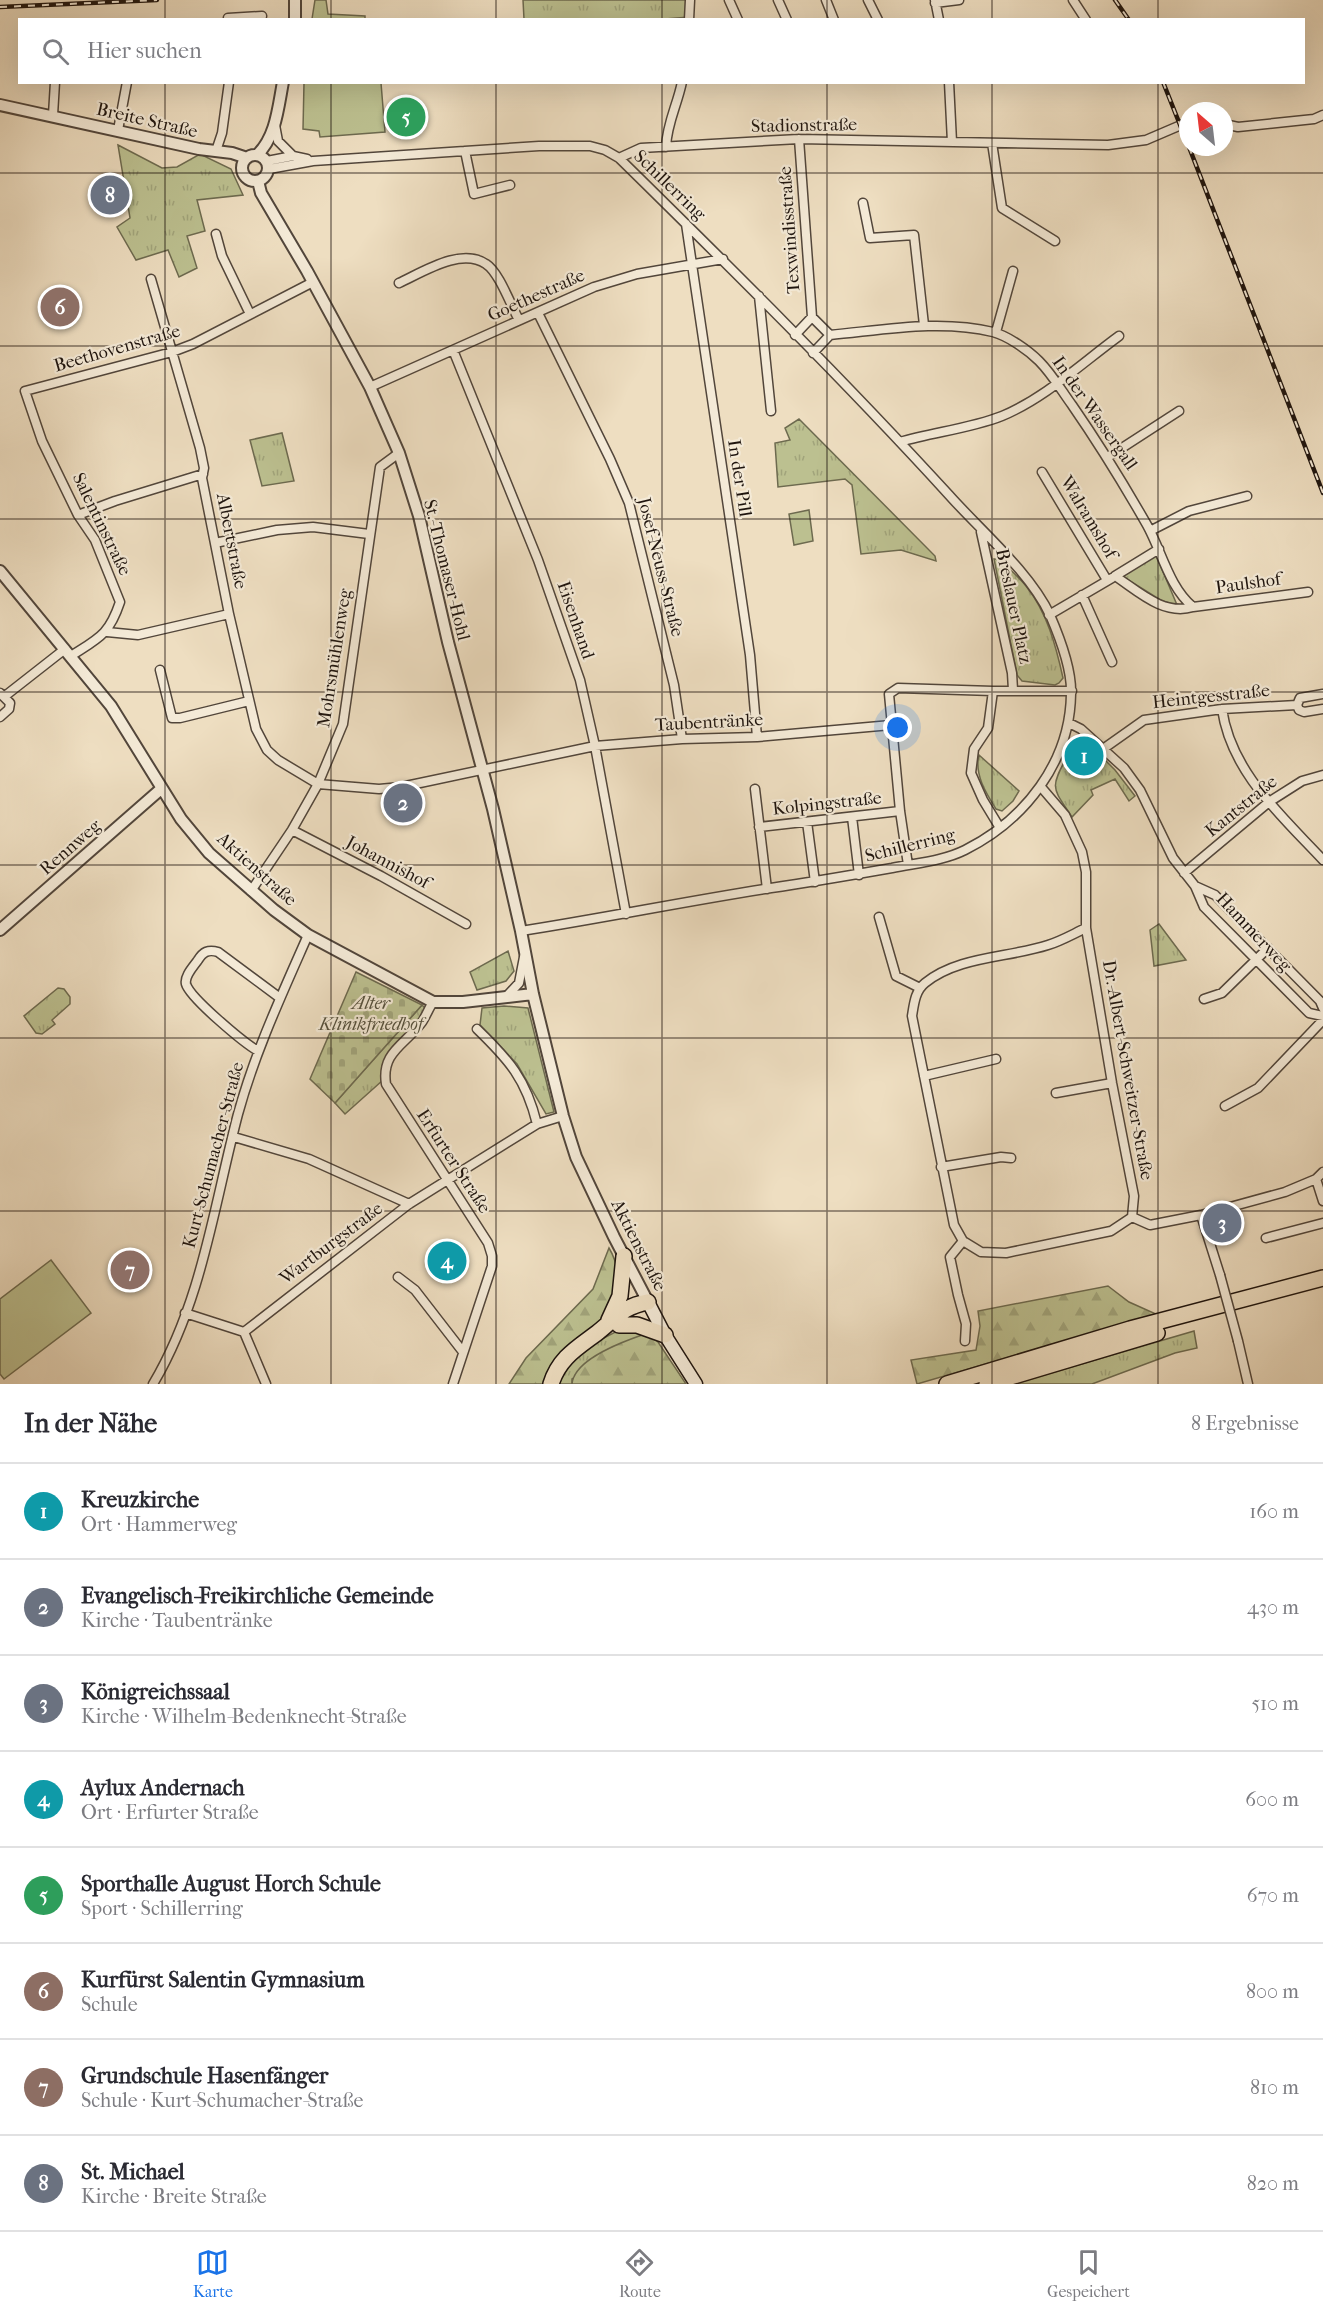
<!DOCTYPE html>
<html lang="de">
<meta charset="utf-8">
<style>
:root{--surface:#fff;--page:#f2f2f3;--text:#2b2b33;--muted:#7c7c81;--line:#e1e1e2;--accent:#1a73e8}
body{margin:0;font-family:"IM FELL French Canon",serif;background:var(--page);color:var(--text)}
.compass{position:absolute;left:1179px;top:102px;width:54px;height:54px;border-radius:50%;background:var(--surface);box-shadow:0 6px 24px #0002;rotate:332deg}
.you{position:absolute;left:898px;top:728px;width:21px;height:21px;margin:-15px;border:4px solid #fff;border-radius:50%;background:#1a73e8;box-shadow:0 0 0 9px #1a73e833}
.badge{display:grid;place-items:center;width:39px;height:39px;border-radius:50%;background:var(--accent);color:#fff;font-size:20px;font-weight:700}
.pin{position:absolute;translate:-50% -50%;border:3px solid #fff;box-shadow:0 2px 6px #0006}
.list{margin:0;padding:0;list-style:none}
h2{display:flex;justify-content:space-between;align-items:center;height:78px;margin:0;padding:0 24px;font-size:26px}
h2 small{font-size:20px;font-weight:400;color:var(--muted)}
.list li{display:grid;grid-template-columns:39px 1fr auto;gap:18px;align-items:center;box-sizing:border-box;height:96px;padding:0 24px;border-top:2px solid var(--line)}
.list b{display:block;font-size:22px;white-space:nowrap}
.list p{margin:0;font-size:20px;white-space:nowrap;color:var(--muted)}
.list em{font-size:20px;font-style:normal;color:var(--muted)}
.icon{flex:none;width:33px;height:33px;fill:none;stroke:currentColor;stroke-width:2;stroke-linecap:round;stroke-linejoin:round}
.map{position:relative;flex:none;width:1323px;height:1384px;overflow:hidden}
.search{position:absolute;background:var(--surface);box-shadow:0 6px 24px #0002;left:18px;right:18px;top:18px;height:66px;display:flex;align-items:center;gap:15px;box-sizing:border-box;padding:0 21px;border-radius:0px;color:var(--muted);font-size:22px}
.sheet{height:846px;background:var(--surface)}
nav{display:flex;justify-content:space-around;align-items:center;box-sizing:border-box;height:84px;border-top:2px solid var(--line);background:var(--surface);font-size:16px;color:var(--muted)}
nav a{display:grid;justify-items:center;gap:3px}
nav .on{color:var(--accent)}
.map>svg:first-child{display:block}
.grass{fill:url(#grass-tufts);stroke:#6d6a4f;stroke-width:1.5}
.forest{fill:url(#forest-firs);stroke:#6d6a4f;stroke-width:1.5}
.cemetery{fill:url(#cemetery-stones);stroke:#6d6a4f;stroke-width:1.5}
.garden{fill:#bcc090;stroke:#6d6a4f;stroke-width:1.5}
.lines{fill:none;stroke-linecap:round;stroke-linejoin:round}
.minor-casing{stroke:#52463b;stroke-width:11}
.tertiary-casing{stroke:#52463b;stroke-width:14}
.secondary-casing{stroke:#1e140e;stroke-width:15}
.trunk-casing{stroke:#1e140e;stroke-width:18}
.minor{stroke:#f4ead7;stroke-width:8}
.tertiary{stroke:#f4ead7;stroke-width:10}
.secondary{stroke:#f4ead7;stroke-width:12}
.trunk{stroke:#eedec1;stroke-width:15}
.rail-casing{stroke:#1e140e;stroke-width:4.5}
.rail{stroke:#f4ead7;stroke-width:2;stroke-dasharray:7;stroke-linecap:butt}
.minor-bridge-casing{stroke:#52463b;stroke-width:11;stroke-linecap:butt}
.minor-bridge{stroke:#f4ead7;stroke-width:8}
.grid{fill:none;stroke:#1e140e;stroke-width:1.5;stroke-opacity:0.55}
.labels{text-anchor:middle;stroke-width:4.5;stroke-linejoin:round;paint-order:stroke}
.street-label{font-size:18px;fill:#1e140e;stroke:#f4ead7}
.park-label{font-size:18px;font-style:italic;fill:#55503c;stroke:#f4ead7}
</style>
<div class="map">
<svg width="1323" height="1384" viewBox="0 0 1323 1384">
<defs>
<pattern id="grass-tufts" width="24" height="20" patternUnits="userSpaceOnUse" patternTransform="scale(1.5)"><rect width="24" height="20" fill="#bcc090"/><path d="M3 7l-1-3M5 7V3M7 7l1-3M15 17l-1-3M17 17v-4M19 17l1-3" fill="none" stroke="#a1a47b"/></pattern>
<pattern id="forest-firs" width="22" height="20" patternUnits="userSpaceOnUse" patternTransform="scale(1.5)"><rect width="22" height="20" fill="#bcc090"/><path d="M5 1l3.5 6h-7zM16 11l3.5 6h-7z" fill="#a1a47b"/></pattern>
<pattern id="cemetery-stones" width="16" height="16" patternUnits="userSpaceOnUse" patternTransform="scale(1.5)"><rect width="16" height="16" fill="#bcc090"/><path d="M2 7V4a2 2 0 0 1 4 0v3zM10 15v-3a2 2 0 0 1 4 0v3z" fill="#a1a47b"/></pattern>
</defs>
<rect width="100%" height="100%" fill="#eedec1"/>
<filter id="stains"><feTurbulence type="fractalNoise" baseFrequency=".00333" numOctaves="4"/><feColorMatrix values="0 0 0 0 .2 0 0 0 0 .09 0 0 0 0 .02 0 0 0 .5 -.17"/></filter>
<radialGradient id="worn" r=".72"><stop offset=".6" stop-color="#630" stop-opacity="0"/><stop offset="1" stop-color="#630" stop-opacity=".3"/></radialGradient>
<path class="grass" d="M523,0H690L689,17L653,20L524,19Z
M118,145L162,168L177,167L200,154L231,169L243,195L197,200L205,231L187,236L197,268L179,277L168,250L136,260L117,227L130,218Z
M799,419L935,556L936,561L901,550L861,554L852,485L845,479L778,487L775,443L790,440L785,428Z
M282,433L294,481L262,486L250,440Z
M1156,555L1177,605L1162,601L1122,576Z
M994,559H999C1008,568 1018,576 1026,586C1047,612 1056,646 1063,678L1059,683L1055,685L1022,681L1017,675Z
M1096,751L1115,770L1135,796L1129,801L1115,779L1091,790L1093,795L1072,817C1053,788 1049,789 1067,757L1072,760L1073,770L1090,775L1097,761L1093,754Z
M979,755L1019,791L1013,801L1002,811L996,809C986,793 974,774 979,755Z
M1159,924L1186,960L1154,966L1150,930Z
M508,951L514,971L506,981L477,990L470,972Z
M58,988L64,989L70,997V1004L52,1020L55,1024L42,1034L36,1033L24,1016Z
M422,1005L426,1009C414,1034 378,1049 383,1080L345,1114L335,1103Z
M504,1006L528,1008L554,1112L546,1114L517,1064L480,1025L482,1008Z
M621,1329L648,1333L572,1379V1384H556L577,1352Z
M1194,1331L1197,1348L1175,1353L1092,1384H1013Z"/>
<path class="forest" d="M609,1248C640,1299 578,1349 547,1384H509L526,1358L593,1289Z
M1108,1286L1129,1302L1156,1314L917,1384L911,1360L976,1350L980,1326L978,1311Z
M648,1333L658,1342L686,1384H572C574,1358 627,1340 648,1333Z"/>
<path class="cemetery" d="M356,972L422,1005L335,1103L310,1079Z"/>
<path class="garden" d="M315,0H326L328,14L365,16V19H312Z
M304,83H381L385,132L320,137L319,131L303,129Z
M809,510L813,541L794,545L789,514Z
M51,1260L91,1313L4,1379L0,1374V1299Z"/>
<g class="lines">
<defs>
<path id="minor" d="M729,0L738,20
M778,0L787,20
M826,0L834,20
M868,0L878,20
M935,0L939,20
M1073,0L1086,20
M935,3L959,0
M228,20V18L262,16
M689,20L690,0
M949,82L952,142
M53,115L55,82
M1224,124L1238,127L1314,119L1323,115
M275,125L278,141L293,156
M118,130L127,82
M799,139L812,317
M992,143L1002,208L1055,241
M666,147C667,123 677,106 682,82
M216,151L222,133L229,82
M465,151L474,194L510,185
M619,158L641,148L799,139L1108,145L1146,140L1188,122
M267,161L293,156L307,159
M269,169L313,161L539,146H590L605,150L619,158C731,268 843,379 949,495C981,531 1030,572 1050,615C1060,638 1072,670 1071,694C1070,762 1025,820 965,850C943,861 916,863 892,868C852,875 812,882 771,888C687,901 604,918 521,931
M863,203L870,238L914,235L924,325
M686,224L750,655L757,737
M216,234L222,256L250,314
M151,279L200,448L204,468L202,478L229,614L256,729L267,750L278,760L318,784L379,789L401,787L595,746L682,739L757,737L891,725
M399,283C423,272 461,247 486,264C499,272 511,306 519,320
M759,296L771,411
M538,313L610,459L629,503L674,685L682,739
M996,332L1013,271
M795,335L812,317L830,335L813,353
M830,335C884,330 940,319 993,332C1008,336 1028,350 1039,361C1052,374 1061,390 1072,405C1099,444 1123,483 1147,525C1162,552 1169,587 1193,607C1163,616 1138,591 1115,576L1159,549
M453,350L538,560L580,680L595,746L626,914
M370,387L594,287L637,274L723,259
M900,442C933,432 969,429 1002,416C1045,398 1082,363 1119,336
M1108,457L1179,411
M1042,472L1107,580
M78,515L115,501L203,474
M1150,531L1189,511L1247,496
M981,532L1012,673L1013,690
M215,543L277,530L313,527L369,534
M1082,595L1112,662
M1193,607L1308,592
M1049,615L1112,578
M107,632L138,635L229,614
M71,656C99,638 109,635 120,602L95,540L78,515L42,441L25,391L172,352L193,344L313,282
M160,670L172,718H180L249,701
M993,691L988,728L974,749L971,773L983,800L1000,828
M0,693L10,703L9,709L0,717
M5,696L65,649
M1297,705L1300,698L1323,694
M1297,705L1299,710L1304,712L1323,709
M1222,709C1231,772 1281,815 1323,860
M1069,723L1081,729L1124,768L1140,790L1173,858L1195,886L1204,907L1309,1013L1323,1016
M1103,749L1144,720L1222,709L1297,705
M1041,787L1065,815L1082,852L1086,872V928L1112,1083L1134,1196L1132,1217
M755,789L767,889
M852,817L859,875
M807,822L815,882
M759,827L900,811
M292,830L381,876L466,924
M908,865L900,811L889,694L898,688L993,691H1072
M1184,873L1269,802L1302,781L1323,775
M1195,886L1215,895L1320,1001L1323,1008
M251,891L292,830L318,784L343,724L380,467L399,453
M879,917L896,976L920,988
M1086,928C1073,934 1061,941 1048,945C1008,958 958,956 925,983C915,991 914,1004 912,1016L954,1225L963,1241L981,1252L1006,1253L1111,1231L1132,1217
M506,997L519,983L524,957
M1204,999L1222,993L1268,948
M433,1002C429,1008 426,1016 422,1022C405,1045 381,1052 386,1084L488,1243L492,1256V1266L453,1384
M477,1029C509,1060 526,1079 537,1124
M258,1051C244,1043 190,998 186,984C184,976 194,966 198,960C203,952 208,949 218,952L280,998
M924,1076L996,1059
M1056,1093L1112,1083
M1225,1106L1258,1088L1323,1020
M234,1137L309,1159L409,1204
M941,1167L1001,1157L1011,1158
M1316,1179L1323,1201
M1201,1215L1220,1275
M1132,1217L1150,1225L1201,1215L1285,1192L1316,1179L1323,1172
M1266,1238L1323,1223
M963,1241L950,1257L958,1295L966,1324L965,1341
M398,1277L415,1290L463,1352
M185,1313L244,1332
M244,1332L409,1204L537,1124L563,1116
M244,1332L266,1384
M1238,1341L1248,1384
M153,1384C202,1302 214,1205 238,1114C255,1052 282,994 308,935"/>
<path id="tertiary" d="M295,0V20
M0,105L199,149L232,153L247,158
M242 168a13 13 0 1 1 26 0a13 13 0 1 1-26 0Z
M257,155C276,137 278,108 283,82
M258,181L261,193L307,271L370,387L399,453L419,516L448,642L493,809L521,931L533,994L563,1116L576,1157L614,1237L648,1302
M0,571L111,706L181,819L209,853L274,910L308,935L433,1002H463L533,994
M0,930L161,789"/>
<path id="secondary" d="M648,1302L665,1335L696,1384"/>
<path id="trunk" d="M609,1320L620,1296L624,1256
M619,1325H637L665,1335
M551,1384C559,1358 577,1348 597,1333C615,1319 623,1306 648,1302
M947,1384L1130,1329L1323,1278
M987,1384L1157,1333"/>
</defs>
<use href="#minor" class="minor-casing"/>
<use href="#tertiary" class="tertiary-casing"/>
<use href="#secondary" class="secondary-casing"/>
<use href="#trunk" class="trunk-casing"/>
<use href="#minor" class="minor"/>
<use href="#tertiary" class="tertiary"/>
<use href="#secondary" class="secondary"/>
<use href="#trunk" class="trunk"/>
<defs>
<path id="rail" d="M1115,0L1129,20
M0,7L157,0
M1163,82L1188,145
M1189,147L1323,493"/>
</defs>
<use href="#rail" class="rail-casing"/>
<use href="#rail" class="rail"/>
<defs>
<path id="minor-bridge" d="M1220,1275L1238,1341"/>
</defs>
<use href="#minor-bridge" class="minor-bridge-casing"/>
<use href="#minor-bridge" class="minor-bridge"/>
</g>
<path class="grid" d="M165,0V20M331,0V20M496,0V20M662,0V20M827,0V20M992,0V20M1158,0V20M165,82V1384M331,82V1384M496,82V1384M662,82V1384M827,82V1384M992,82V1384M1158,82V1384M0,173H1323M0,346H1323M0,519H1323M0,692H1323M0,865H1323M0,1038H1323M0,1211H1323"/>
<g class="labels">
<g class="street-label">
<text transform="translate(147 120) rotate(13)" y="6">Breite Straße</text>
<text transform="translate(804 125) rotate(-1)" y="6">Stadionstraße</text>
<text transform="translate(670 185) rotate(44)" y="6">Schillerring</text>
<text transform="translate(789 230) rotate(-94)" y="6">Texwindisstraße</text>
<text transform="translate(536 295) rotate(-24)" y="6">Goethestraße</text>
<text transform="translate(117 348) rotate(-16)" y="6">Beethovenstraße</text>
<text transform="translate(1095 413) rotate(55)" y="6">In der Wassergall</text>
<text transform="translate(740 478) rotate(81)" y="6">In der Pill</text>
<text transform="translate(1089 517) rotate(59)" y="6">Walramshof</text>
<text transform="translate(102 524) rotate(64)" y="6">Salentinstraße</text>
<text transform="translate(232 541) rotate(79)" y="6">Albertstraße</text>
<text transform="translate(661 567) rotate(76)" y="6">Josef-Neuss-Straße</text>
<text transform="translate(447 570) rotate(76)" y="6">St.-Thomaser-Hohl</text>
<text transform="translate(1248 583) rotate(-8)" y="6">Paulshof</text>
<text transform="translate(1014 606) rotate(78)" y="6">Breslauer Platz</text>
<text transform="translate(576 620) rotate(71)" y="6">Eisenhand</text>
<text transform="translate(334 658) rotate(-81)" y="6">Mohrsmühlenweg</text>
<text transform="translate(1211 696) rotate(-6)" y="6">Heintgesstraße</text>
<text transform="translate(709 722) rotate(-3)" y="6">Taubentränke</text>
<text transform="translate(827 803) rotate(-6)" y="6">Kolpingstraße</text>
<text transform="translate(1241 806) rotate(-39)" y="6">Kantstraße</text>
<text transform="translate(910 845) rotate(-14)" y="6">Schillerring</text>
<text transform="translate(70 847) rotate(-41)" y="6">Rennweg</text>
<text transform="translate(388 862) rotate(28)" y="6">Johannishof</text>
<text transform="translate(257 869) rotate(42)" y="6">Aktienstraße</text>
<text transform="translate(1254 932) rotate(47)" y="6">Hammerweg</text>
<text transform="translate(1128 1070) rotate(80)" y="6">Dr.-Albert-Schweitzer-Straße</text>
<text transform="translate(213 1155) rotate(-75)" y="6">Kurt-Schumacher-Straße</text>
<text transform="translate(454 1161) rotate(57)" y="6">Erfurter Straße</text>
<text transform="translate(331 1243) rotate(-37)" y="6">Wartburgstraße</text>
<text transform="translate(639 1245) rotate(63)" y="6">Aktienstraße</text>
</g>
<g class="park-label">
<text x="371" y="1009">Alter<tspan x="371" dy="21">Klinikfriedhof</tspan></text>
</g>
</g>
<rect width="100%" height="100%" filter="url(#stains)"/>
<rect width="100%" height="100%" fill="url(#worn)"/>
</svg>
<svg class="compass" viewBox="-18 -18 36 36"><path d="M0-13l5 13h-10z" fill="#e53935"/><path d="M0 13l5-13h-10z" fill="#7c7c81"/></svg>
<div class="you"></div>
<div class="pin badge" style="left:1084px;top:756px;background:#0f9aa8">1</div>
<div class="pin badge" style="left:403px;top:803px;background:#6b7280">2</div>
<div class="pin badge" style="left:1222px;top:1223px;background:#6b7280">3</div>
<div class="pin badge" style="left:447px;top:1261px;background:#0f9aa8">4</div>
<div class="pin badge" style="left:406px;top:117px;background:#2e9e5b">5</div>
<div class="pin badge" style="left:60px;top:307px;background:#8d6e63">6</div>
<div class="pin badge" style="left:130px;top:1270px;background:#8d6e63">7</div>
<div class="pin badge" style="left:110px;top:195px;background:#6b7280">8</div>
<div class="search"><svg class="icon" aria-label="search" viewBox="0 0 24 24"><circle cx="10" cy="10" r="6"/><path d="M15 15l6 6"/></svg>Hier suchen</div>
</div>
<section class="sheet">
<h2>In der Nähe<small>8 Ergebnisse</small></h2>
<ul class="list">
<li><span class="badge" style="background:#0f9aa8">1</span><div><b>Kreuzkirche</b><p>Ort · Hammerweg</p></div><em>160 m</em></li>
<li><span class="badge" style="background:#6b7280">2</span><div><b>Evangelisch-Freikirchliche Gemeinde</b><p>Kirche · Taubentränke</p></div><em>430 m</em></li>
<li><span class="badge" style="background:#6b7280">3</span><div><b>Königreichssaal</b><p>Kirche · Wilhelm-Bedenknecht-Straße</p></div><em>510 m</em></li>
<li><span class="badge" style="background:#0f9aa8">4</span><div><b>Aylux Andernach</b><p>Ort · Erfurter Straße</p></div><em>600 m</em></li>
<li><span class="badge" style="background:#2e9e5b">5</span><div><b>Sporthalle August Horch Schule</b><p>Sport · Schillerring</p></div><em>670 m</em></li>
<li><span class="badge" style="background:#8d6e63">6</span><div><b>Kurfürst Salentin Gymnasium</b><p>Schule</p></div><em>800 m</em></li>
<li><span class="badge" style="background:#8d6e63">7</span><div><b>Grundschule Hasenfänger</b><p>Schule · Kurt-Schumacher-Straße</p></div><em>810 m</em></li>
<li><span class="badge" style="background:#6b7280">8</span><div><b>St. Michael</b><p>Kirche · Breite Straße</p></div><em>820 m</em></li>
</ul>
</section>
<nav>
<a class="on"><svg class="icon" aria-label="map" viewBox="0 0 24 24"><path d="M3 6l6-2 6 2 6-2v14l-6 2-6-2-6 2zM9 4v14M15 6v14"/></svg>Karte</a>
<a><svg class="icon" aria-label="directions" viewBox="0 0 24 24"><path d="M12 3l9 9-9 9-9-9zM9 14v-3h6M13 9l2 2-2 2"/></svg>Route</a>
<a><svg class="icon" aria-label="saved" viewBox="0 0 24 24"><path d="M7 4h10v16l-5-4-5 4z"/></svg>Gespeichert</a>
</nav>
